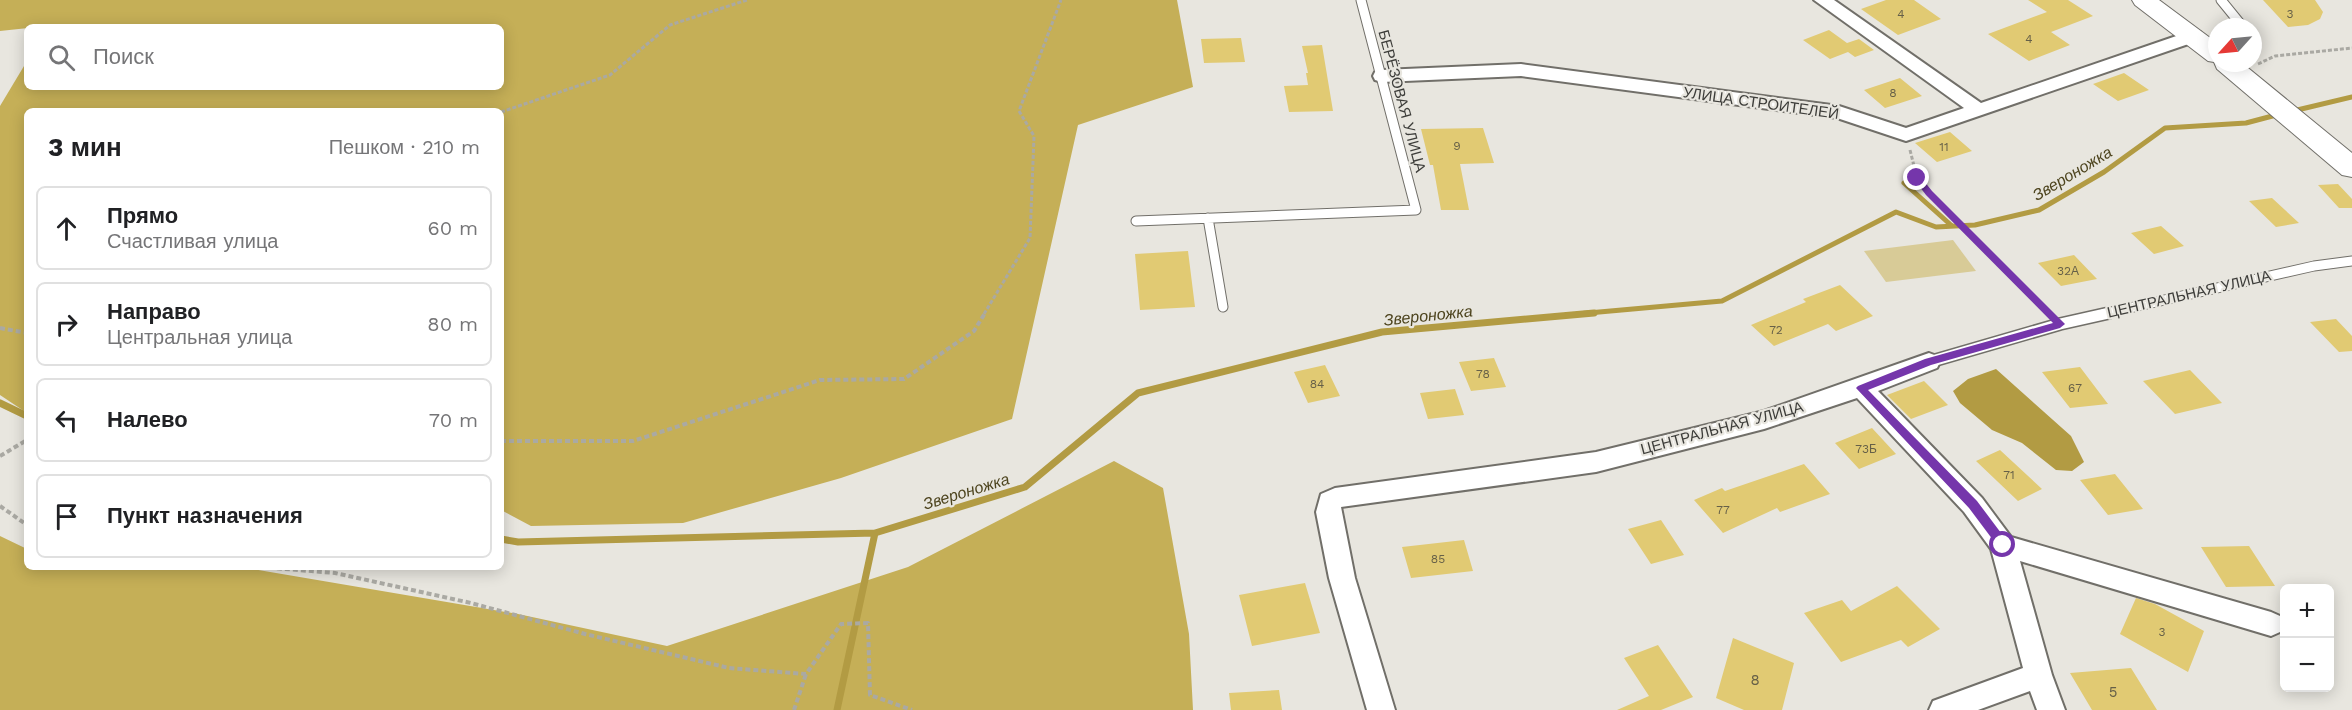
<!DOCTYPE html>
<html lang="ru">
<meta charset="utf-8">
<style>
:root{--surface:#fff;--page:#f2f2f2;--text:#202124;--muted:#757577;--line:#e0e0e0}
body{margin:0;font-family:"Work Sans",sans-serif;background:var(--page);color:var(--text)}
.controls{position:absolute;right:18px;bottom:18px;display:grid;overflow:hidden;border-radius:9px;box-shadow:0 3px 15px #0003}
.controls button{width:54px;height:54px;display:grid;place-items:center;padding:0;border:0;border-bottom:2px solid var(--line);background:var(--surface);color:var(--text);font:30px sans-serif}
.compass{position:absolute;left:2208px;top:18px;width:54px;height:54px;border-radius:50%;background:var(--surface);box-shadow:0 3px 15px #0003;rotate:243deg}
.stop{position:absolute;width:18px;height:18px;margin:-14px;border:4px solid #7536ab;border-radius:50%;background:#fff}
.stop.end{background:#7536ab;border-color:#fff;box-shadow:0 2px 6px #0008}
.list{margin:0;padding:0;list-style:none}
h2{display:flex;justify-content:space-between;align-items:center;height:78px;margin:0;padding:0 24px;font-size:26px}
h2 small{font-size:20px;font-weight:400;color:var(--muted)}
.list li{display:grid;grid-template-columns:39px 1fr auto;gap:18px;align-items:center;box-sizing:border-box;height:84px;margin:0 12px 12px;padding:0 12px;border:2px solid var(--line);border-radius:9px}
.list b{display:block;font-size:22px;white-space:nowrap}
.list p{margin:0;font-size:20px;white-space:nowrap;color:var(--muted)}
.list em{font-size:20px;font-style:normal;color:var(--muted)}
.icon{flex:none;width:33px;height:33px;fill:none;stroke:currentColor;stroke-width:2;stroke-linecap:round;stroke-linejoin:round}
.map{position:relative;flex:none;width:2352px;height:710px;overflow:hidden}
.search{position:absolute;background:var(--surface);box-shadow:0 3px 15px #0003;left:24px;top:24px;width:480px;height:66px;display:flex;align-items:center;gap:15px;box-sizing:border-box;padding:0 21px;border-radius:9px;color:var(--muted);font-size:22px}
.panel{position:absolute;background:var(--surface);box-shadow:0 3px 15px #0003;left:24px;top:108px;width:480px;height:462px;border-radius:9px}
.map>svg:first-child{display:block}
.green{fill:#d8cb97}
.forest{fill:#c5af57}
.water{fill:#b29b43}
.lines{fill:none;stroke-linecap:round;stroke-linejoin:round}
.stream-far1{stroke:#b29b43;stroke-width:5}
.stream{stroke:#b29b43;stroke-width:7}
.building{fill:#e1ca73}
.lane-far1-casing{stroke:#716f69;stroke-width:11}
.lane-casing{stroke:#716f69;stroke-width:14}
.street-casing{stroke:#716f69;stroke-width:4}
.secondary-casing{stroke:#716f69;stroke-width:2}
.path-far1{stroke:#aaa9a3;stroke-width:3;stroke-dasharray:4 2;stroke-linecap:butt}
.path{stroke:#aaa9a3;stroke-width:4;stroke-dasharray:5 3;stroke-linecap:butt}
.lane-far1{stroke:#fff;stroke-width:9}
.lane{stroke:#fff;stroke-width:11}
.street{fill:#fff;fill-rule:evenodd}
.secondary{fill:#fff;fill-rule:evenodd}
.route{fill:#7536ab}
.labels{text-anchor:middle;stroke-width:4.5;stroke-linejoin:round;paint-order:stroke}
.number-label{font-size:12px;fill:#666048}
.street-label{font-size:15px;fill:#3d3d3a;stroke:#e8e6df}
.near-number-label{font-size:15px;fill:#666048}
.water-label{font-size:16px;font-style:italic;fill:#4d441e;stroke:#e8e6df}
</style>
<div class="map">
<svg width="2352" height="710" viewBox="0 0 2352 710">
<rect width="100%" height="100%" fill="#e8e6df"/>
<path class="green" d="M1953,240L1976,271L1886,282L1864,251Z"/>
<path class="forest" d="M0,0H1177L1193,87L1078,125L1012,419L841,478L683,523L531,526L501,510V111H27V413L0,395V106L27,61V87H501V27L47,26L0,31Z
M1114,461L1163,488L1189,634L1193,710H0V536L27,549V567H240L518,614L667,646L908,567Z"/>
<path class="water" d="M1996,369L2071,436L2084,462L2072,471L2056,470L2022,443L1992,430L1960,403L1953,391L1968,379Z"/>
<g class="lines">
<path class="stream-far1" d="M2293,111L2352,97
M1904,183L1952,226
M1577,314L1722,301L1896,212L1936,227L1975,225L2039,210L2104,172L2165,128L2246,123L2280,114"/>
<path class="stream" d="M0,403L27,416
M501,539L518,542L875,533L1025,487L1138,393L1382,332L1594,313
M837,710L875,533"/>
</g>
<path class="building" d="M1886,0H1914L1941,19L1898,35L1861,9Z
M2028,0H2068L2093,16L2051,32L2070,45L2029,61L1988,34L2047,12Z
M2263,0H2315L2323,12L2320,19L2308,25L2288,27Z
M1829,30L1847,43L1859,39L1874,50L1855,57L1848,52L1830,59L1803,40Z
M1241,38L1245,62L1204,63L1201,39Z
M1322,45L1333,111L1289,112L1284,86L1308,85L1306,73H1308L1302,46Z
M2124,73L2149,90L2118,101L2093,84Z
M1900,78L1922,96L1885,108L1864,90Z
M1483,128L1494,163L1460,164L1469,210H1441L1433,165H1430L1421,129Z
M1950,132L1972,151L1937,162L1915,143Z
M2338,184L2352,199V208H2339L2318,185Z
M2272,198L2299,223L2276,227L2249,201Z
M2161,226L2184,246L2154,254L2131,233Z
M1188,251L1195,307L1140,310L1135,254Z
M2074,255L2097,279L2061,286L2038,263Z
M1840,285L1873,316L1836,331L1828,324L1774,346L1751,325L1806,302L1803,299Z
M2336,319L2352,336V351L2339,352L2310,322Z
M1494,358L1506,387L1471,391L1459,362Z
M1325,365L1340,396L1308,403L1294,372Z
M2080,367L2108,404L2070,408L2042,372Z
M2190,370L2222,403L2175,414L2143,381Z
M1924,381L1948,405L1911,419L1887,395Z
M1455,389L1464,415L1428,419L1420,393Z
M1872,428L1896,454L1859,469L1835,443Z
M2000,450L2042,489L2018,501L1976,461Z
M1804,464L1830,494L1780,512L1777,508L1723,533L1694,500L1722,488L1725,491Z
M2115,474L2143,509L2108,515L2080,480Z
M1661,520L1684,555L1651,564L1628,529Z
M1464,540L1473,571L1411,578L1402,547Z
M2249,546L2275,586L2226,587L2201,547Z
M1305,583L1320,633L1252,646L1239,595Z
M1897,586L1940,629L1908,647L1901,640L1841,662L1804,613L1842,600L1851,611Z
M2136,598L2155,604L2204,631L2188,672L2120,634Z
M1733,638L1794,663L1782,710H1744L1716,698Z
M1658,645L1693,697L1661,710H1617L1649,696L1624,658Z
M2131,668L2157,710H2092L2070,673Z
M1279,690L1282,710H1231L1229,693Z"/>
<g class="lines">
<defs>
<path id="lane-far1" d="M2221,0L2243,27
M1208,218L1223,307
M1136,221L1416,210L1361,0
M2103,314L2314,266L2352,261"/>
<path id="lane" d="M1929,362L2060,324L2109,313"/>
<path id="street" d="M1814,0H1834L1981,103L2188,32H2200L2203,36L2200,40L1906,141L1837,118L1521,76L1382,82L1375,80L1373,76L1375,72L1382,70L1521,64L1839,106L1906,128L1964,108Z
M1929,353L1937,356L1940,362L1937,368L1878,391L1982,498L2011,537L2271,612L2280,616L2284,624L2280,632L2271,636L2020,561L2052,675L2065,710H2037L2030,691L1978,710H1929L1933,701L2023,668L1991,549L1964,512L1857,398L1764,429L1596,472L1341,507L1355,578L1395,710H1367L1329,578L1316,512L1321,494L1335,488L1596,452L1764,411Z"/>
<path id="secondary" d="M2132,0H2159L2217,43V63H2242L2352,153V177L2342,175L2217,69L2214,62L2208,61L2135,5Z"/>
</defs>
<use href="#lane-far1" class="lane-far1-casing"/>
<use href="#lane" class="lane-casing"/>
<use href="#street" class="street-casing"/>
<use href="#secondary" class="secondary-casing"/>
<path class="path-far1" d="M2258,64L2275,56L2352,48
M501,112L610,75L670,25L747,0
M1910,150L1917,178L1929,193L2049,313
M984,314L1030,238L1034,136L1019,111L1061,0"/>
<path class="path" d="M0,328L27,333
M501,441H633L820,380L904,379L974,331L985,313
M0,456L27,440
M0,506L27,525
M261,567L335,573L471,603L585,634L729,668L806,674L841,624L868,623L870,695L912,710
M794,710L806,674"/>
<use href="#lane-far1" class="lane-far1"/>
<use href="#lane" class="lane"/>
<use href="#street" class="street"/>
<use href="#secondary" class="secondary"/>
</g>
<path class="route" d="M1914,176H1920L1932,191L2065,324L2060,328L1931,365L1868,390L1977,501L2007,541V548H1999L1969,508L1856,388L1858,386L1925,359L2053,323L1926,195L1913,178Z"/>
<g class="labels">
<g class="number-label">
<text x="1901" y="18">4</text>
<text x="2290" y="18">3</text>
<text x="2029" y="43">4</text>
<text x="1893" y="97">8</text>
<text x="1457" y="150">9</text>
<text x="1944" y="151">11</text>
<text x="2068" y="275">32А</text>
<text x="1776" y="334">72</text>
<text x="1483" y="378">78</text>
<text x="1317" y="388">84</text>
<text x="2075" y="392">67</text>
<text x="1866" y="453">73Б</text>
<text x="2009" y="479">71</text>
<text x="1723" y="514">77</text>
<text x="1438" y="563">85</text>
<text x="2162" y="636">3</text>
</g>
<g class="street-label">
<text transform="translate(1402 101) rotate(75)" y="5">БЕРЁЗОВАЯ УЛИЦА</text>
<text transform="translate(1761 103) rotate(8)" y="5">УЛИЦА СТРОИТЕЛЕЙ</text>
<text transform="translate(2189 294) rotate(-13)" y="5">ЦЕНТРАЛЬНАЯ УЛИЦА</text>
<text transform="translate(1722 428) rotate(-15)" y="5">ЦЕНТРАЛЬНАЯ УЛИЦА</text>
</g>
<g class="near-number-label">
<text x="1755" y="685">8</text>
<text x="2113" y="697">5</text>
</g>
<g class="water-label">
<text transform="translate(2072 173) rotate(-31)" y="6">Звероножка</text>
<text transform="translate(1428 315) rotate(-6)" y="6">Звероножка</text>
<text transform="translate(966 491) rotate(-17)" y="6">Звероножка</text>
</g>
</g>
</svg>
<div class="controls">
<button>+</button>
<button>−</button>
</div>
<svg class="compass" viewBox="-18 -18 36 36"><path d="M0-13l5 13h-10z" fill="#e53935"/><path d="M0 13l5-13h-10z" fill="#757577"/></svg>
<div class="stop" style="left:2003px;top:545px"></div>
<div class="stop end" style="left:1917px;top:178px"></div>
<div class="search"><svg class="icon" aria-label="search" viewBox="0 0 24 24"><circle cx="10" cy="10" r="6"/><path d="M15 15l6 6"/></svg>Поиск</div>
<section class="panel">
<h2>3 мин<small>Пешком · 210 m</small></h2>
<ul class="list">
<li><svg class="icon" aria-label="ahead" viewBox="0 0 24 24"><path d="M12 20V5M6 11l6-6 6 6"/></svg><div><b>Прямо</b><p>Счастливая улица</p></div><em>60 m</em></li>
<li><svg class="icon" aria-label="right" viewBox="0 0 24 24"><path d="M7 20v-9h11M14 6l5 5-5 5"/></svg><div><b>Направо</b><p>Центральная улица</p></div><em>80 m</em></li>
<li><svg class="icon" aria-label="left" viewBox="0 0 24 24"><path d="M17 20v-9H6M10 6l-5 5 5 5"/></svg><div><b>Налево</b></div><em>70 m</em></li>
<li><svg class="icon" aria-label="arrive" viewBox="0 0 24 24"><path d="M6 21V4h12l-3 4 3 4H6"/></svg><div><b>Пункт назначения</b></div></li>
</ul>
</section>
</div>
